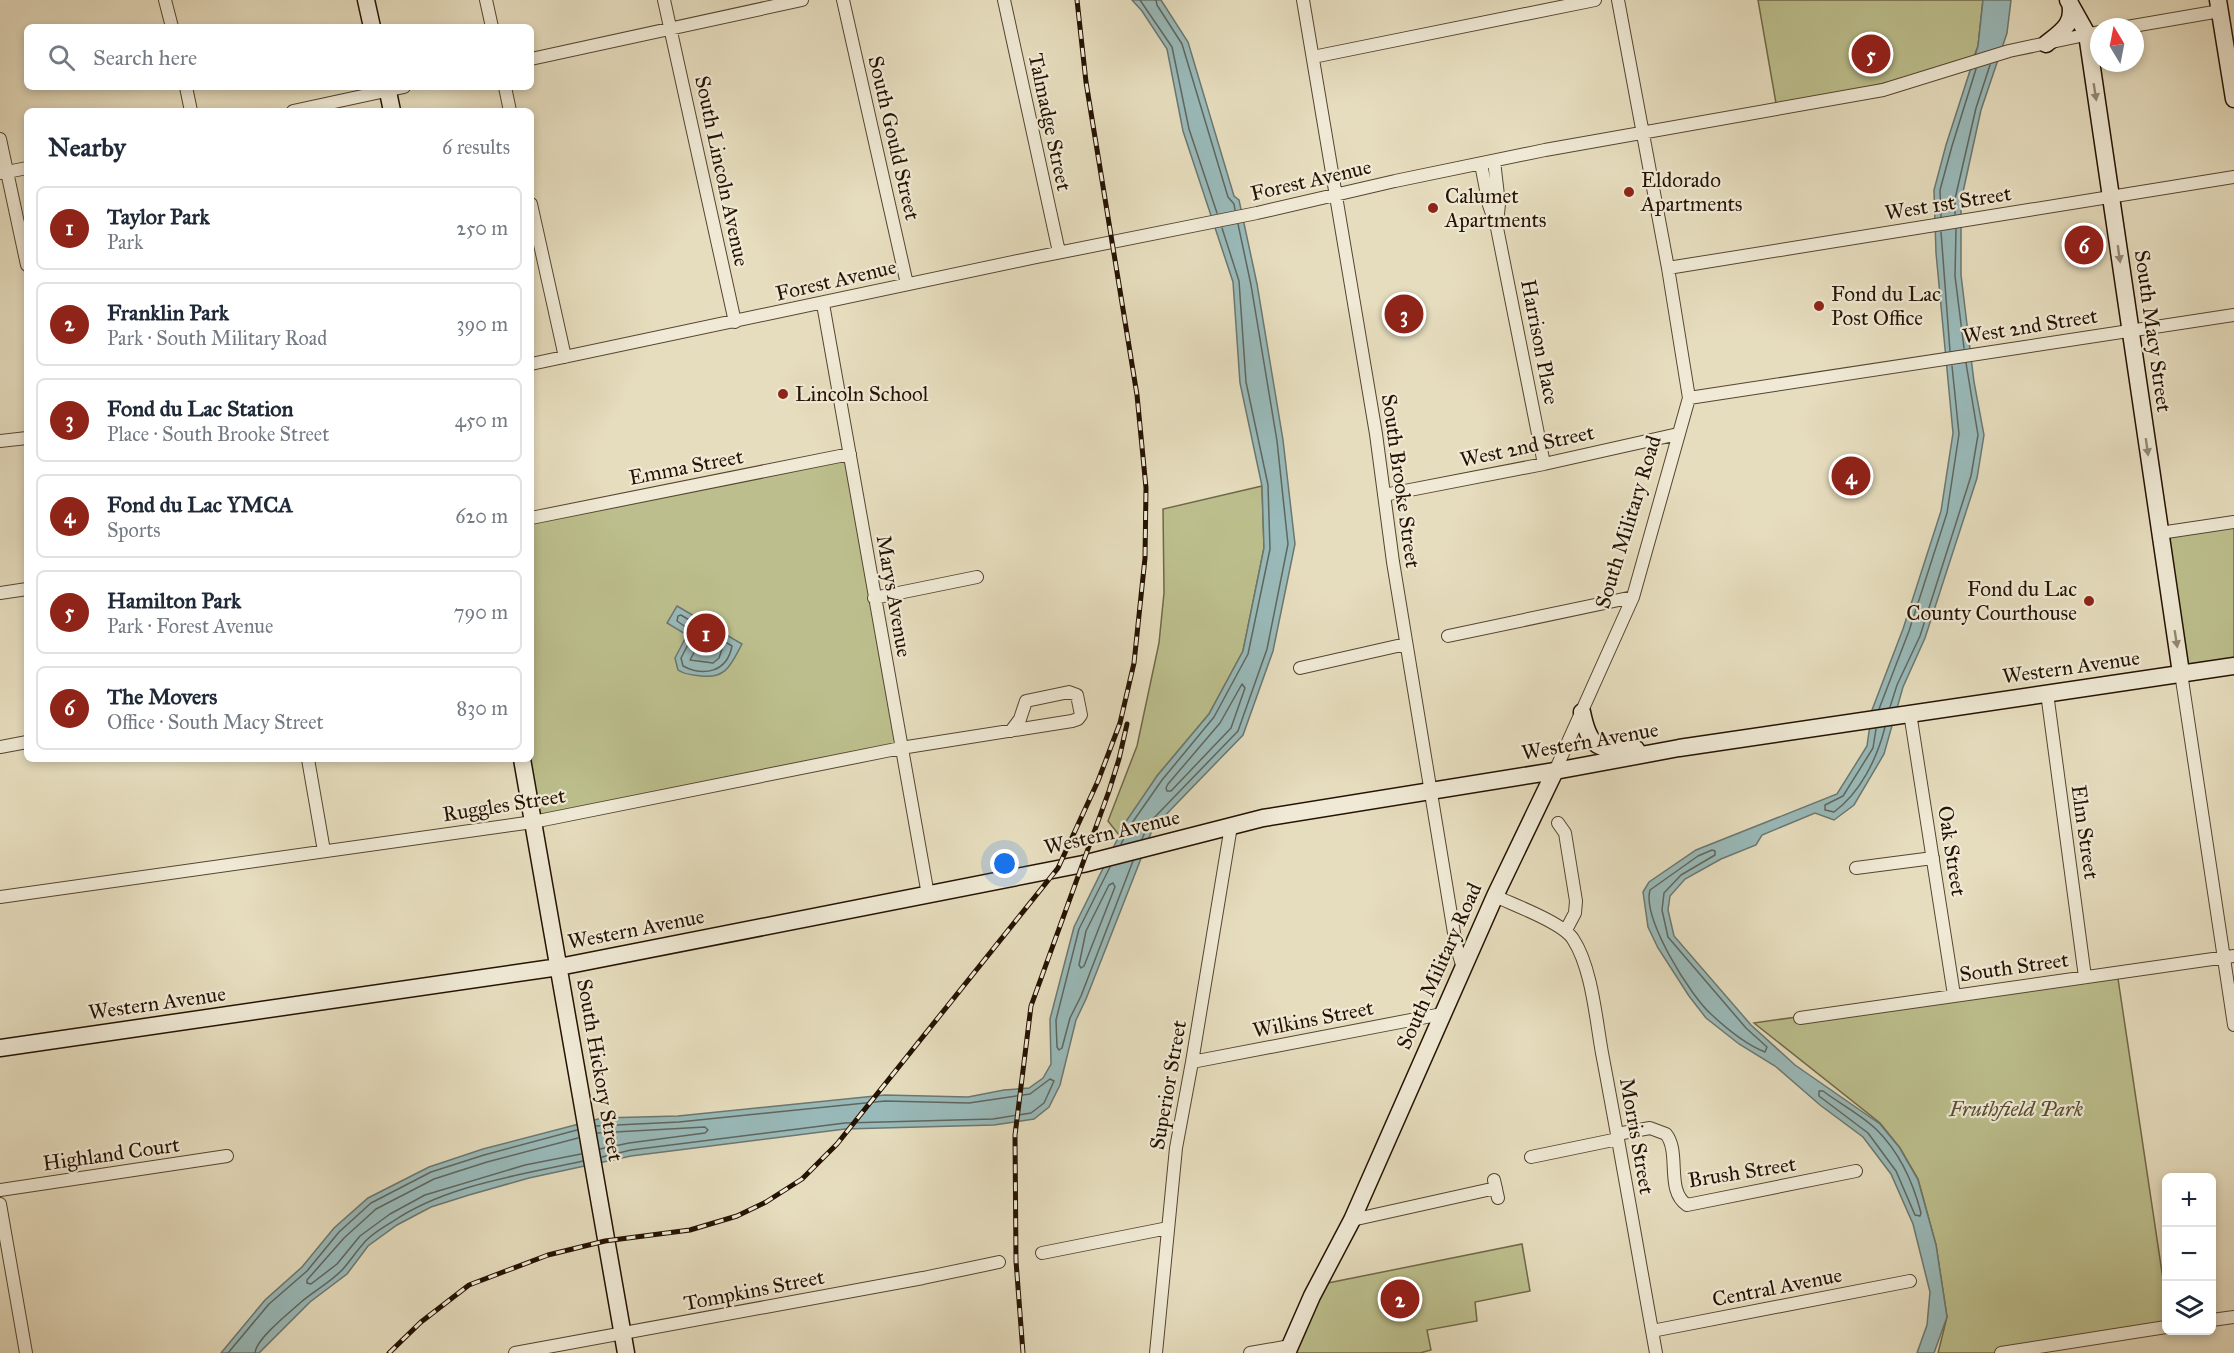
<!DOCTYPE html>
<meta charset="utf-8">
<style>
:root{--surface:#fff;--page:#f6f6f7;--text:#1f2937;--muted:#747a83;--line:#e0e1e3;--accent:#8f2418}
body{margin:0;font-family:"IM FELL Great Primer",serif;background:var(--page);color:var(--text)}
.controls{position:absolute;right:18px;bottom:18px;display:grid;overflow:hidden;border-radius:9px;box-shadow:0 3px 9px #0003}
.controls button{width:54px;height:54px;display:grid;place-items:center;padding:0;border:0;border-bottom:2px solid var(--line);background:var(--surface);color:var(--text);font:30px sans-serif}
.compass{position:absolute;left:2090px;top:18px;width:54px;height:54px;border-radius:50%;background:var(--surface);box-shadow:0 3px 9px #0003;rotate:350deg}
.you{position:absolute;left:1005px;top:864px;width:21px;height:21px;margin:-15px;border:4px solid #fff;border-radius:50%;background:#1a73e8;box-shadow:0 0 0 9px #1a73e833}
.badge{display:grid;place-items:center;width:39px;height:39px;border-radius:50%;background:var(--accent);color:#fff;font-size:20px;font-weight:700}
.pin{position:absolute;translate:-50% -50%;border:3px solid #fff;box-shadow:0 2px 6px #0006}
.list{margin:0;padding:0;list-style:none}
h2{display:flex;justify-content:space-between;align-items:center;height:78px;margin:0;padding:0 24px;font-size:26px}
h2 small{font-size:20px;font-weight:400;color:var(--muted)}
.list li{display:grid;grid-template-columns:39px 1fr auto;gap:18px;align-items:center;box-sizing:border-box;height:84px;margin:0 12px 12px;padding:0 12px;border:2px solid var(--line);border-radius:9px}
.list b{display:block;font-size:22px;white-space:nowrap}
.list p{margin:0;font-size:20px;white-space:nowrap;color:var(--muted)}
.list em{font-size:20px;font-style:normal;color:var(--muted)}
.icon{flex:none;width:33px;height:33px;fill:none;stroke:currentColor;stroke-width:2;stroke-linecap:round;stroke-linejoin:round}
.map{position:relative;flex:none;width:2234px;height:1353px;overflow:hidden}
.search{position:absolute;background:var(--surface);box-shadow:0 3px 9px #0003;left:24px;top:24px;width:510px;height:66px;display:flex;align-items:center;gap:15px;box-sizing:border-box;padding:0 21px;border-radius:9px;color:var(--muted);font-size:22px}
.panel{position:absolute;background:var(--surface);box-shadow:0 3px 9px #0003;left:24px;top:108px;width:510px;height:654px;border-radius:9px}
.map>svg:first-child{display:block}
.green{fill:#bcbf8d;stroke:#706848;stroke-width:1.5}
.water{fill:#99baba;stroke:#6b7770;stroke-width:1.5}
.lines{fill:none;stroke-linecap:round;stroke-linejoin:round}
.shore{stroke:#5f665e;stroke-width:1.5}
.street-casing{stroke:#554531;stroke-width:14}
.secondary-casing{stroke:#251202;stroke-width:19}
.street{stroke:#efe9d5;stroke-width:12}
.secondary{stroke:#efe9d5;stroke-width:16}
.rail-casing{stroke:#251202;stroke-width:5}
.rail{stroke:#efe9d5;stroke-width:3;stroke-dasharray:9;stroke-linecap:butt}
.oneway{fill:#948876}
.poi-dot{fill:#8f2418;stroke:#efe9d5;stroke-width:2}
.labels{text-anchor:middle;stroke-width:4.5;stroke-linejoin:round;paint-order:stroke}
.street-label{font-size:21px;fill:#251202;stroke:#efe9d5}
.poi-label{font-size:21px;fill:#251202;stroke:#efe9d5;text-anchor:start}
.park-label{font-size:21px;font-style:italic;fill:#5a4f33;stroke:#efe9d5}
</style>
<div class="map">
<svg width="2234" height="1353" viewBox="0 0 2234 1353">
<rect width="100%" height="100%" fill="#e6ddbe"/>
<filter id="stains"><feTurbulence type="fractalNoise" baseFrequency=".00333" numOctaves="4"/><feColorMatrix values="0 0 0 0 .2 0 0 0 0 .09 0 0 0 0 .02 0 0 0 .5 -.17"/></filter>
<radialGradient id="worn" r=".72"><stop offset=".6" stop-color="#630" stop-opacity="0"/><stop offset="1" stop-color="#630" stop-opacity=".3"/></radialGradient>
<path class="green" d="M1758,0H1983L1978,46L1972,62L1777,109Z
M850,454L901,748L533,822L522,759H531V518Z
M1262,486L1264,548L1243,651L1209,714L1157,776L1119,835L1108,821L1137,746L1159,643L1164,593L1163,509Z
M2234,522V666L2181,673L2160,533Z
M2117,972L2166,1299V1327L2001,1353H1938L1947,1317L1936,1245L1918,1179L1900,1148L1880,1123L1754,1023Z
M1522,1244L1530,1291L1475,1302L1477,1321L1427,1330L1431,1350L1420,1353H1287L1318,1285Z"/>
<path class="water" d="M1132,0H1161L1188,42L1234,196L1239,200L1257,284L1283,440L1295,544L1273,651L1243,735L1153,828L1086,999L1076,1020L1060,1085L1049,1107L1034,1119L994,1125L845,1129L631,1156L529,1178L469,1195L431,1207L397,1225L368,1246L347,1274L310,1302L259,1353H221L265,1300L302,1267L334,1228L368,1198L429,1167L483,1149L602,1118L678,1116L885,1095L968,1097L1004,1090L1029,1088L1043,1078L1051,1064L1050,1019L1074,927L1127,820L1157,776L1209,714L1243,651L1264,548L1262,486L1240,383L1233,282L1183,131L1167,49L1142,11Z
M1983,0H2011L2007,33L1981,110L1961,201V275L1974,382L1984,435L1977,478L1925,638L1903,687L1884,754L1854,805L1834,820L1815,813L1762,835L1756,845L1721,859L1685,879L1670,896L1668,910L1674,936L1751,1025L1795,1065L1880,1124L1899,1147L1918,1180L1936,1245L1947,1317L1934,1353H1917L1927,1325L1930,1292L1913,1224L1891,1174L1863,1137L1820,1105L1775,1066L1739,1044L1706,1018L1689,996L1658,948L1648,927L1643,892L1649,882L1696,850L1837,794L1867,746L1872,710L1903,629L1941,511L1953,433L1936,253L1934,190L1946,145L1978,46Z
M677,606L742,644C731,664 727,679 701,676C693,675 685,675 678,670L675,658L687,635L667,623Z"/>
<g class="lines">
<path class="shore" d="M1140,0L1172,47L1189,129L1217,213
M1156,0L1157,5L1182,44L1228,197L1234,204L1235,210
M1955,214V199L1976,108L1990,65
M1941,217L1940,190L1952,146L1976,69
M1956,229L1955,276L1964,348
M1941,232L1950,351
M681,615L732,646C727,672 704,677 683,666L681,658L693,635L690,630L677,621L678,616Z
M702,638L722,649L719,658L713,663L690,660Z
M1242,684L1245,688L1231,728L1171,791H1167L1166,788L1168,784L1220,723Z
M1890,707L1897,685L1920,636L1971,476L1978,435L1966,363
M1879,709L1909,631L1947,513L1959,434L1952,366
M1876,729L1873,748L1843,796L1825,805V810L1834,812C1860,793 1877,759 1885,727
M1142,839L1149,823L1238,731L1267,649L1288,544L1277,441L1251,285L1238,224
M1121,844L1132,823L1162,780L1214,717L1248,654L1270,549L1268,485L1246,382L1239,281L1222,228
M1712,850L1715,851V855L1681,875L1664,893L1662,910L1668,937L1746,1028L1767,1047L1765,1052C1747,1045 1727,1029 1712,1015C1691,997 1642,919 1650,890L1698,856Z
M1110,867L1079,929L1056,1020L1057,1047L1059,1050L1062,1048L1070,1018L1081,996L1133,861
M1113,883L1115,887L1084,966L1081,968L1079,965L1086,931L1109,885Z
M1819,1091H1823C1840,1104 1862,1115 1877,1130C1900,1153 1913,1182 1921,1213L1920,1216L1915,1215L1896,1171L1868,1133L1819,1096Z
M596,1126L679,1122L885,1101L969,1103L1030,1094L1050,1079L1054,1081L1044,1103L1031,1113L993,1119L845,1123L631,1150L602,1157
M597,1133L705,1127L708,1130L705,1133L629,1143L600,1149
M578,1138L487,1162L434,1179L376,1209L344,1238L307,1280V1283L311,1284L337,1264L360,1236L390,1214L425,1195L525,1165L581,1154
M228,1353L269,1304L307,1271L339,1232L371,1203L431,1172L484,1155L577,1130
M255,1353C256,1339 289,1313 300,1303C314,1291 331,1282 343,1269C350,1261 356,1252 363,1244C370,1235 382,1228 392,1222C445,1185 521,1175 583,1161"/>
<defs>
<path id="street" d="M165,0L172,27
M486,0L492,27
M664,0L735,322
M843,0L907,284
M1004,0L1059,252
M1303,0L1376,434L1393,562L1456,945L1463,968
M2127,27L2220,11
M1313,57L1595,0
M531,59L802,0
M186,87L191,111
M505,87L510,111
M293,111L404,87
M0,139L27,265
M1494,161L1499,204L1497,223
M1481,164L1489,205L1497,228L1544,464
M2,173L27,168
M531,204L565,357
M1668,268L2234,177
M823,304L928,895
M531,364L1032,258L1257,213L1395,181L1545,150L1883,90L2009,51L2099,32
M1689,398L2234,315
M0,441L27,438
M1384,495L1544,464L1678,434
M531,518L850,454
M2160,533L2234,522
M0,593L27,589
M874,598L977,577
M1448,636L1633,597
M1300,668L1406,644
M2181,673L2234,1025
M2047,693L2085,977
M1910,713L1954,995
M0,747L27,742
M308,759L324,851
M1555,771L1633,597L1689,398L1668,268L1618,0
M1558,823L1565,833L1576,901L1575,913L1566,930
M1856,868L1933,858
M1495,896C1514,905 1563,923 1573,939C1592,968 1596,1020 1602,1053C1621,1153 1638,1253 1656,1353
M0,897L533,822L901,748L1072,721L1078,719L1081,715L1077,695L1069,692L1026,701L1020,719L1011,731
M1800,1018L2234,956
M1192,1062L1442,1014
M1617,1134L1650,1128L1666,1134C1681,1153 1665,1190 1687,1205L1856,1171
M1531,1157L1618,1139
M1494,1180L1498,1198
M0,1190L227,1156
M0,1204L26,1353
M1352,1220L1496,1188
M1042,1253L1168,1228
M2212,1320L2234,1317
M1652,1331L1910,1281
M515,1353L923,1278L999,1262
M1156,1353L1176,1148L1192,1062L1231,826
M1250,1353L1290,1346
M2001,1353L2166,1327"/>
<path id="secondary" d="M366,0L372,27
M2068,0L2087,34L2181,673
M2218,0L2234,99
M2046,44C2061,32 2075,24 2070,3
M387,87L392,111
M1582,712C1590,751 1599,749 1636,749
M522,759L626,1353
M0,1048L559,967L1083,864L1263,818L1555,771L1679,748L2234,666
M1287,1353L1312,1296L1352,1220L1495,896L1555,771"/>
</defs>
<use href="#street" class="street-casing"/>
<use href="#secondary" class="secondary-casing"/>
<use href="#street" class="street"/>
<use href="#secondary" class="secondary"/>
<defs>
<path id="rail" d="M389,1353L421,1322L469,1285L548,1255L605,1241L690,1230L737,1216L766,1202L802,1179L837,1144L1058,868L1098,781L1120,723L1134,663L1145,558L1146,488L1137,395L1086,82L1077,0
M1023,1353L1016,1261L1015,1135L1031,1006L1109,791L1119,759L1127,724"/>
</defs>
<use href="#rail" class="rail-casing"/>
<use href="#rail" class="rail"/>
</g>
<defs><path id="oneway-solid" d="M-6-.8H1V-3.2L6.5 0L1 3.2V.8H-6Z" transform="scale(1.5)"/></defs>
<g class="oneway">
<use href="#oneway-solid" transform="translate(2095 92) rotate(81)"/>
<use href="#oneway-solid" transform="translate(2119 254) rotate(82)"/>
<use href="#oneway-solid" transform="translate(2147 447) rotate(82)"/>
<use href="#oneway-solid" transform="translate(2176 639) rotate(81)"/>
</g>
<g class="poi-dot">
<circle cx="1629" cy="192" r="6"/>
<circle cx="1433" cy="208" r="6"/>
<circle cx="1819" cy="306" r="6"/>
<circle cx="783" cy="394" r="6"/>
<circle cx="2089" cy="601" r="6"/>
</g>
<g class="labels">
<g class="street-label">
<text transform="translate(1050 122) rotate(78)" y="7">Talmadge Street</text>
<text transform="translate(894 138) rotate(77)" y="7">South Gould Street</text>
<text transform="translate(722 171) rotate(78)" y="7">South Lincoln Avenue</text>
<text transform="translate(1311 180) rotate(-13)" y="7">Forest Avenue</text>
<text transform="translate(1948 203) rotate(-9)" y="7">West 1st Street</text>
<text transform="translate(836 280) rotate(-13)" y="7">Forest Avenue</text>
<text transform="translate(2030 326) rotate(-9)" y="7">West 2nd Street</text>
<text transform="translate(2153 331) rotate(82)" y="7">South Macy Street</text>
<text transform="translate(1540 342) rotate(79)" y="7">Harrison Place</text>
<text transform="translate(1527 446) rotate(-12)" y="7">West 2nd Street</text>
<text transform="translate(686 467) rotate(-11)" y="7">Emma Street</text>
<text transform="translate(1401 481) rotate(82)" y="7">South Brooke Street</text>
<text transform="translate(1628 522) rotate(-73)" y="7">South Military Road</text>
<text transform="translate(894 596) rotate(80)" y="7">Marys Avenue</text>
<text transform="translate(2071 667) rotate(-8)" y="7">Western Avenue</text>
<text transform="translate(1590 741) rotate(-10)" y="7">Western Avenue</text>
<text transform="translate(504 805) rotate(-9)" y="7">Ruggles Street</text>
<text transform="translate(1112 832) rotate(-13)" y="7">Western Avenue</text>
<text transform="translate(2085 832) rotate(82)" y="7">Elm Street</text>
<text transform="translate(1952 851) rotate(81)" y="7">Oak Street</text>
<text transform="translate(636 929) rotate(-11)" y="7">Western Avenue</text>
<text transform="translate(1439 966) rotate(-66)" y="7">South Military Road</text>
<text transform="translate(2014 967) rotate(-8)" y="7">South Street</text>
<text transform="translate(157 1003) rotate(-8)" y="7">Western Avenue</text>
<text transform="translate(1313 1019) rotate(-11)" y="7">Wilkins Street</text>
<text transform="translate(600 1070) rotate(80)" y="7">South Hickory Street</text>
<text transform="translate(1168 1085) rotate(-80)" y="7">Superior Street</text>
<text transform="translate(1637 1136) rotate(80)" y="7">Morris Street</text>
<text transform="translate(111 1154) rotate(-8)" y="7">Highland Court</text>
<text transform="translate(1742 1172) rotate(-9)" y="7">Brush Street</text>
<text transform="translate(1777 1287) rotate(-11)" y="7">Central Avenue</text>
<text transform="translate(754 1290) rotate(-11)" y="7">Tompkins Street</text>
</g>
<g class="poi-label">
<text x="1641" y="187">Eldorado<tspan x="1641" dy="24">Apartments</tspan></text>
<text x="1445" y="203">Calumet<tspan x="1445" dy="24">Apartments</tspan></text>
<text x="1831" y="301">Fond du Lac<tspan x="1831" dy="24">Post Office</tspan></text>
<text x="795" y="401">Lincoln School</text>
<text x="2077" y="596" text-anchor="end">Fond du Lac<tspan x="2077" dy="24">County Courthouse</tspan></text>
</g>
<g class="park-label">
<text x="2016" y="1116">Fruthfield Park</text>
</g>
</g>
<rect width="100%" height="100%" filter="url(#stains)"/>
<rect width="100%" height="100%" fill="url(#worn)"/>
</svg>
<div class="controls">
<button>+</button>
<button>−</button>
<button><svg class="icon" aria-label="layers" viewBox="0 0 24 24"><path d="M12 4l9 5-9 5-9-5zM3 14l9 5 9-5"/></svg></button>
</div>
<svg class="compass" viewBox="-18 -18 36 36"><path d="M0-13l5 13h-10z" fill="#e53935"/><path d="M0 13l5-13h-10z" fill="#747a83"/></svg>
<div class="you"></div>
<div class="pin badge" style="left:706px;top:633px">1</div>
<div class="pin badge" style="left:1400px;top:1299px">2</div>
<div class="pin badge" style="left:1404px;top:314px">3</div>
<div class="pin badge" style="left:1851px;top:476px">4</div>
<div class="pin badge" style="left:1871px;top:54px">5</div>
<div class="pin badge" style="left:2084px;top:245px">6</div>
<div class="search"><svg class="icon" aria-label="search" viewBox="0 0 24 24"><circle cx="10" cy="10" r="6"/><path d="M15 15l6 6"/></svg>Search here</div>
<section class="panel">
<h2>Nearby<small>6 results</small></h2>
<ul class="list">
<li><span class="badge">1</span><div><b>Taylor Park</b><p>Park</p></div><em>250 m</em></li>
<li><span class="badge">2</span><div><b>Franklin Park</b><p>Park · South Military Road</p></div><em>390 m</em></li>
<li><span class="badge">3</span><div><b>Fond du Lac Station</b><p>Place · South Brooke Street</p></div><em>450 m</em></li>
<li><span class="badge">4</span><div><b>Fond du Lac YMCA</b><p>Sports</p></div><em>620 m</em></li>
<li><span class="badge">5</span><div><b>Hamilton Park</b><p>Park · Forest Avenue</p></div><em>790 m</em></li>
<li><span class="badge">6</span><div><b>The Movers</b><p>Office · South Macy Street</p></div><em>830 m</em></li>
</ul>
</section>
</div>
